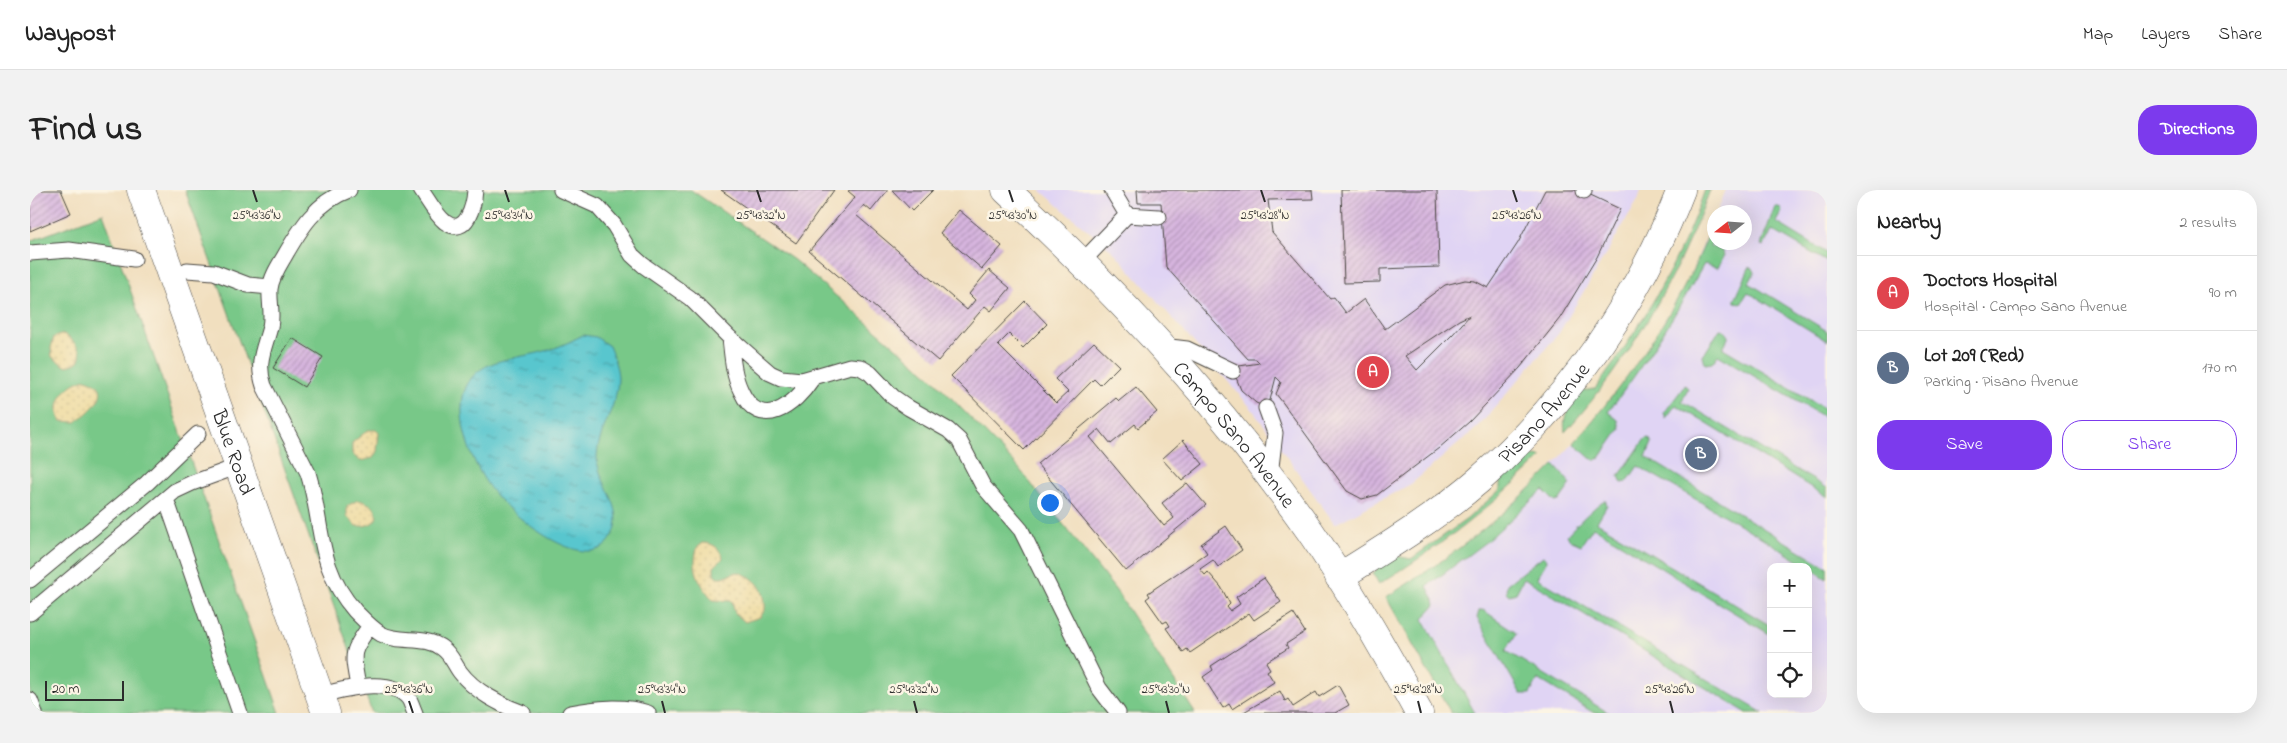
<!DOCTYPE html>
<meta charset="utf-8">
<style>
:root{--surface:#fff;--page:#f2f2f2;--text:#222;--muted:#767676;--line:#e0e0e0;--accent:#7c3aed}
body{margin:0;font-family:"Indie Flower",sans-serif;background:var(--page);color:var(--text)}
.controls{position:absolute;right:15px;bottom:15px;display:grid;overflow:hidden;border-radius:10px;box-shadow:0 5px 20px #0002}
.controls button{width:45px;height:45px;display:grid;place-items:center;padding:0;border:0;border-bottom:1px solid var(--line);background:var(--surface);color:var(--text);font:25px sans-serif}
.compass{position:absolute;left:1677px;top:15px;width:45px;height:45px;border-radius:50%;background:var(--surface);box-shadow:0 5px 20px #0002;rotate:253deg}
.scale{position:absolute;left:15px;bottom:12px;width:79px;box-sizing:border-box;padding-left:5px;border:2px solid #2b2b2b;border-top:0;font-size:14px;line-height:18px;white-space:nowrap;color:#2b2b2b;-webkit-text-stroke:4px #fcf5e5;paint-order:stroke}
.you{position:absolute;left:1019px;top:312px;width:18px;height:18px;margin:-12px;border:4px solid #fff;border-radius:50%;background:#1a73e8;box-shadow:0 0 0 8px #1a73e833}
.badge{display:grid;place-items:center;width:32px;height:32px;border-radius:50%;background:var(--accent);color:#fff;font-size:16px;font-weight:700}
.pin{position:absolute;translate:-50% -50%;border:2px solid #fff;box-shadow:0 1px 5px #0006}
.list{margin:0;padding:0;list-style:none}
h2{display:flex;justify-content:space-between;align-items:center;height:65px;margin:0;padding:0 20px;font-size:21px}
h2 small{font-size:16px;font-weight:400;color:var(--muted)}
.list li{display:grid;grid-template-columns:32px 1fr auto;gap:15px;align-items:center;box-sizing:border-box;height:75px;padding:0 20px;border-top:1px solid var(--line)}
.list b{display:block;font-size:19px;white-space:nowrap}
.list p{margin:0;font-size:16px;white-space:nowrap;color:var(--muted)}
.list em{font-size:16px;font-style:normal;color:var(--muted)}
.actions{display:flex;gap:10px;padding:15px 20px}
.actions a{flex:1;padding:11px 0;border:1px solid var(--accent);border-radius:20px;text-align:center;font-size:18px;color:var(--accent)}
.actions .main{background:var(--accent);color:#fff}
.icon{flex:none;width:28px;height:28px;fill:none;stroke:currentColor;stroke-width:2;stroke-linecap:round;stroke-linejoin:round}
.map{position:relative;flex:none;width:1797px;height:523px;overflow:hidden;border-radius:20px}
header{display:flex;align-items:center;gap:30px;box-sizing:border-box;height:70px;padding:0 25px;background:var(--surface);border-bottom:1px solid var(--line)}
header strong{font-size:24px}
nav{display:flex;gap:28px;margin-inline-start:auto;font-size:18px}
.intro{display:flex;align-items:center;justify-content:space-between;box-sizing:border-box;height:120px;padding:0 30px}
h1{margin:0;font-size:35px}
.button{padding:12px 22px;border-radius:20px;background:var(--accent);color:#fff;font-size:18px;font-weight:700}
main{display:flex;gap:30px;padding:0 30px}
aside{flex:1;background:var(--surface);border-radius:20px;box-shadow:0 5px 20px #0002}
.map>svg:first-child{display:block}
.built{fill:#e0d4f4;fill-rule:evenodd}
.green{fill:#78c888;stroke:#527a5a}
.sand{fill:url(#sand-dots);stroke:#8c8264}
.water{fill:url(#water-ripples);stroke:#42787c}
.building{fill:url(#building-hatch);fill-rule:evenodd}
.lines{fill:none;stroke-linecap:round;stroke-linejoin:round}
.service-casing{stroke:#494641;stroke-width:17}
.tertiary-casing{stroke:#494641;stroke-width:29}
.service{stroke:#fff;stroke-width:15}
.tertiary{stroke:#fff;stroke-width:28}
.ticks{fill:none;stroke:#2b2b2b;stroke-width:2}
.labels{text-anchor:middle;stroke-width:5;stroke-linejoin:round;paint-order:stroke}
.street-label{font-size:21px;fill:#2b2b2b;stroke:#fcf5e5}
.ticks-label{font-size:12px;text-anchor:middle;fill:#2b2b2b;stroke:#fcf5e5;stroke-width:5;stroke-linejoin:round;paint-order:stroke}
</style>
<header>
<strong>Waypost</strong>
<nav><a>Map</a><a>Layers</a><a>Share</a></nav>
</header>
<div class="intro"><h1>Find us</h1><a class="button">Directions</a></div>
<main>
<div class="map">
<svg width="1797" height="523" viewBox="0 0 1797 523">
<defs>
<pattern id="sand-dots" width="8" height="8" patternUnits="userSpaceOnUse" patternTransform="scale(1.25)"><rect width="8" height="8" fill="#eeda9e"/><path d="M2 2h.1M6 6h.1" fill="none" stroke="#cb8" stroke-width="1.8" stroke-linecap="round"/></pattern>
<pattern id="water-ripples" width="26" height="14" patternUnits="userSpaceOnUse" patternTransform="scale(1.25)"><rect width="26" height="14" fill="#59c6ce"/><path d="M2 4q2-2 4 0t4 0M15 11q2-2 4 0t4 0" fill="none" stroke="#4aa1a7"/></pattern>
<pattern id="building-hatch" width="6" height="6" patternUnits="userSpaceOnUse" patternTransform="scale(1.25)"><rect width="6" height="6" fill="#d7b5df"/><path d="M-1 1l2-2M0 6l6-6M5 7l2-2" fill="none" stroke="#af93b5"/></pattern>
</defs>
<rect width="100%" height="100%" fill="#fcf5e5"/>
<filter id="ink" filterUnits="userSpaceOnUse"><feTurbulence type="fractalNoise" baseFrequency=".02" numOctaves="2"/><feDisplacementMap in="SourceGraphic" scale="10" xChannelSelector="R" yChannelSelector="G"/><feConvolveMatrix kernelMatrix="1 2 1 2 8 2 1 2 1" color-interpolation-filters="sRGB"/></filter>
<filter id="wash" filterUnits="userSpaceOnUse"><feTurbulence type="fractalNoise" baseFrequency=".0096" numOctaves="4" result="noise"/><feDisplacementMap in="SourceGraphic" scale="20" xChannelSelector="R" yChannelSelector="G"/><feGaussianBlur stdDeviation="1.12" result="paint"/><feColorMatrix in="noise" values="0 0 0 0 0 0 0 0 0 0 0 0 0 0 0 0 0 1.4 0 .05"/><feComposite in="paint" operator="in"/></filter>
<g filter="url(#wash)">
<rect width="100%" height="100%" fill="#f1dfbf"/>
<path class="built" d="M1010,0H1611L1608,10L1529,143L1448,237L1381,294L1305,334L1223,220L1086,64Z
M1696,0H1797V523H1421L1356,407L1407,376L1452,342L1506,293L1544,253L1580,210L1617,159L1656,94L1684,30V52H1714V22H1687ZM1741,377H1778V504H1741Z"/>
<path class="green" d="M155,0H661L764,70L902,188L987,276L1087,402L1165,523H342Z
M1675,0H1680C1645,91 1601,169 1535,242C1532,224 1540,214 1551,201L1565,199C1611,138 1649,72 1675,0Z
M1745,16L1751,18L1752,21L1746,32L1797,63V72L1742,40L1734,56L1731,55Z
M73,23L250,523H0V51Z
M1684,30V45L1680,56L1692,61L1694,65L1688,78L1674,74C1645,126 1614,175 1578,222L1588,230L1590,239L1570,268L1565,270L1560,268L1544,253C1600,187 1654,113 1684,30Z
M1722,77L1725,82L1719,93L1797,141V151L1718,102L1711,113L1705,112V109L1719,78Z
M1690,139L1694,140L1699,146L1693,158L1797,220V229L1688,165L1682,173L1675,174L1673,166Z
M1655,195L1658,198L1652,211L1797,298V307L1646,215L1636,228L1634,223Z
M1619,248L1622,253L1616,267L1797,377V389L1726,344L1608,276L1597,292L1592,293L1589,286L1615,249Z
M1504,266L1512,267C1462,316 1409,358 1349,394L1343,384L1347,378L1366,366L1381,369L1437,329L1470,300V287L1488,271Z
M1524,275L1541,294L1529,311L1525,312L1513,300L1457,351L1397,396L1404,410L1405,415L1393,429L1445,523H1421L1356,407C1418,370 1473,327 1524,275Z
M1575,310L1577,315L1567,332L1741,436V445L1563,337L1551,355L1540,350L1537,345C1542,339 1569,312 1575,310Z
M1513,366L1516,368L1517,371L1507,388L1733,523H1717L1494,388L1486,403L1479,405L1476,402L1477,394Z
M1453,420L1484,441L1486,444L1476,461L1579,523H1564L1508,489L1500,504H1491L1447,428L1449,421Z"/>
<path class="sand" d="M34,144C49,154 61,173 35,176L22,167L21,158L24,147Z
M56,189C88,199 59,222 46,232L31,231C21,212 37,194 56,189Z
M338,240H346L349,243L347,261L343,268L330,271L322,264V253Z
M328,310C354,315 353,338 326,336L317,326V316Z
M672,353C683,353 689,357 693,368L684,377V383L687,387H693L707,382C726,387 736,399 735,420L730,427L715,432L705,423L702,411L683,410C669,393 660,378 668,356Z"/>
<path class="water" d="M553,145L566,147L579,156C583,166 588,178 588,189C588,215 569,239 567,265C566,294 599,317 582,347C559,388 488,329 468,308C444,282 415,215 444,185C462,167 493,168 515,161C528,158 541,151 553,145Z"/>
<g id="blocks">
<path class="building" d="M0,0H31L41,23L0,41Z
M691,0H804L766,53Z
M820,0H858L841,21L834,15L826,25L937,120L945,110L939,104L959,80L980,98L961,121L955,116L908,171L779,61L825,7L818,1Z
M862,0H903L882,21Z
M1107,0H1282L1283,9L1238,10L1242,42L1300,109L1304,107L1316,123L1334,109L1355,139L1415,95L1435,90L1445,91L1458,98L1488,53L1515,0H1550L1590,19L1567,67L1530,128L1490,178L1439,232L1409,258L1347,305L1332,309L1317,301L1253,213L1246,204L1251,192L1246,187L1238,218L1226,213L1211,200L1202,177L1230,173L1226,169H1218L1136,77L1131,13H1108ZM1440,125L1423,144L1387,180L1375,166L1429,130Z
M1311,0H1407L1409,77L1350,79V92L1314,93Z
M929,20L972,56L952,79L910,43Z
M995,111L1017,134L993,158L979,144L968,155L1026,213L1038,202L1025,189L1064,152L1089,176L1070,195L1064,189L994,260L921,186Z
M262,148L293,167L274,197L243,178Z
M1106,197L1127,222L1108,238L1105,234L1081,254L1069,239L1060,247L1134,336L1144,328L1132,313L1157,293L1176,315L1096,381L1007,274L1086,208L1089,211Z
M1153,250L1173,274L1152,291L1132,269Z
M1196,336L1212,360L1188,377L1183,370L1170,379L1175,385L1178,382L1191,397L1200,414L1197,417L1200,421L1210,414L1206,407L1234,388L1251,412L1224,430L1219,423L1160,463L1157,459L1153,462L1136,438L1140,436L1137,431L1133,433L1116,409L1120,406L1118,403L1177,363L1171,354Z
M1263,423L1275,442L1256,454L1258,458L1236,472L1240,479L1237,481L1244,492L1202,519L1199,514L1193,518L1173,487L1183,480L1181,476Z
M1308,495L1319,515L1305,523H1212L1250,501L1255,511L1258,509L1263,517L1286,502L1289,507Z"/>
</g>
</g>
<g filter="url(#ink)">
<use href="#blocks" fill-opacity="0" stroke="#494641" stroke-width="1"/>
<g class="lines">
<defs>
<path id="service" d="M319,0C286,12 270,39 254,67C248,77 241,88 240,99C239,111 243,124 240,137C234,160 226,172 234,196L278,283C294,335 286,377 325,421C333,429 341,438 351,444C370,454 395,445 412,458C421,464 424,474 430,482C444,501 471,515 493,523
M391,0C398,10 405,24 415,32C437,48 444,14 445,0
M531,0L567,16L584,35L602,65L613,75L660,108L700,148L740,183L751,188L772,190L820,176L830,177L840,183L863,207L879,218L918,240L929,250L953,296L991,340L1069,498L1088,523
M1554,1V0
M1097,25L1129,27
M0,63L39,60L104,69
M1052,72L1097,25L1082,0
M157,80L184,82L218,95L240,97
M700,148C702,165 703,185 711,201C730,243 765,215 782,189
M1132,156L1157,159L1203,181
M1236,218L1245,243L1240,285
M136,309L210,523
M0,390L117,293L168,244
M0,423L145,301L162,293L209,276
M328,497C323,465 319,464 340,436
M290,505C313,500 361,485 379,509C381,512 383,519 385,523
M0,510L5,523
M540,523C566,518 593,515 618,523"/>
<g id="tertiary">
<path id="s1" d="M111,0L296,523"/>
<path id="s2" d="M976,0C1088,103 1192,216 1280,341C1320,399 1355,461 1389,523"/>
<path id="s3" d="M1309,387C1357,357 1406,327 1449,290C1539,211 1608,111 1651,0"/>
</g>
</defs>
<use href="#service" class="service-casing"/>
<use href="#tertiary" class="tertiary-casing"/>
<use href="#service" class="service"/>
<use href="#tertiary" class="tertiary"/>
</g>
</g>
<path class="ticks" d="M223,0L227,12M475,0L479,12M727,0L731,12M979,0L983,12M1231,0L1235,12M1483,0L1487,12M379,511L383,523M632,511L635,523M884,511L887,523M1136,511L1139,523M1388,511L1391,523M1640,511L1643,523"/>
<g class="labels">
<g class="street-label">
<text dy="7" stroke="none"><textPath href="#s3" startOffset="264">Pisano Avenue</textPath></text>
<text dy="7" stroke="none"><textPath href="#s2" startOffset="335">Campo Sano Avenue</textPath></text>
<text dy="7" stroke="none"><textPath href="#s1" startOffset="278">Blue Road</textPath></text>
</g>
</g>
<g class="ticks-label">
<text x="1487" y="29">25°43'26"N</text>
<text x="227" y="29">25°43'36"N</text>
<text x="479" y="29">25°43'34"N</text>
<text x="731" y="29">25°43'32"N</text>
<text x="983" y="29">25°43'30"N</text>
<text x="1235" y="29">25°43'28"N</text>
<text x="379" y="503">25°43'36"N</text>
<text x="632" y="503">25°43'34"N</text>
<text x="884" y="503">25°43'32"N</text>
<text x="1136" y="503">25°43'30"N</text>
<text x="1388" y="503">25°43'28"N</text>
<text x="1640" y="503">25°43'26"N</text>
</g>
</svg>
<div class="controls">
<button>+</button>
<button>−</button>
<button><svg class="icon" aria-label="locate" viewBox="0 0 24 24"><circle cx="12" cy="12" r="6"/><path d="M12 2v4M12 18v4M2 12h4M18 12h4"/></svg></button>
</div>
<svg class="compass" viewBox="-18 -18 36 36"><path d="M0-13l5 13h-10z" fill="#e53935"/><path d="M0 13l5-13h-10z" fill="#767676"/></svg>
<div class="scale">20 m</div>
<div class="you"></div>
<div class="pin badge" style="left:1343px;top:182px;background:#e0444e">A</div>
<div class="pin badge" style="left:1671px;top:264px;background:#5c6f8a">B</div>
</div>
<aside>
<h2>Nearby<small>2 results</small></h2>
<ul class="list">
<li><span class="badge" style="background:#e0444e">A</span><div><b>Doctors Hospital</b><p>Hospital · Campo Sano Avenue</p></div><em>90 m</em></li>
<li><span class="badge" style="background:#5c6f8a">B</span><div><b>Lot 209 (Red)</b><p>Parking · Pisano Avenue</p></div><em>170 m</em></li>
</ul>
<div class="actions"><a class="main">Save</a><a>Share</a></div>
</aside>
</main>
